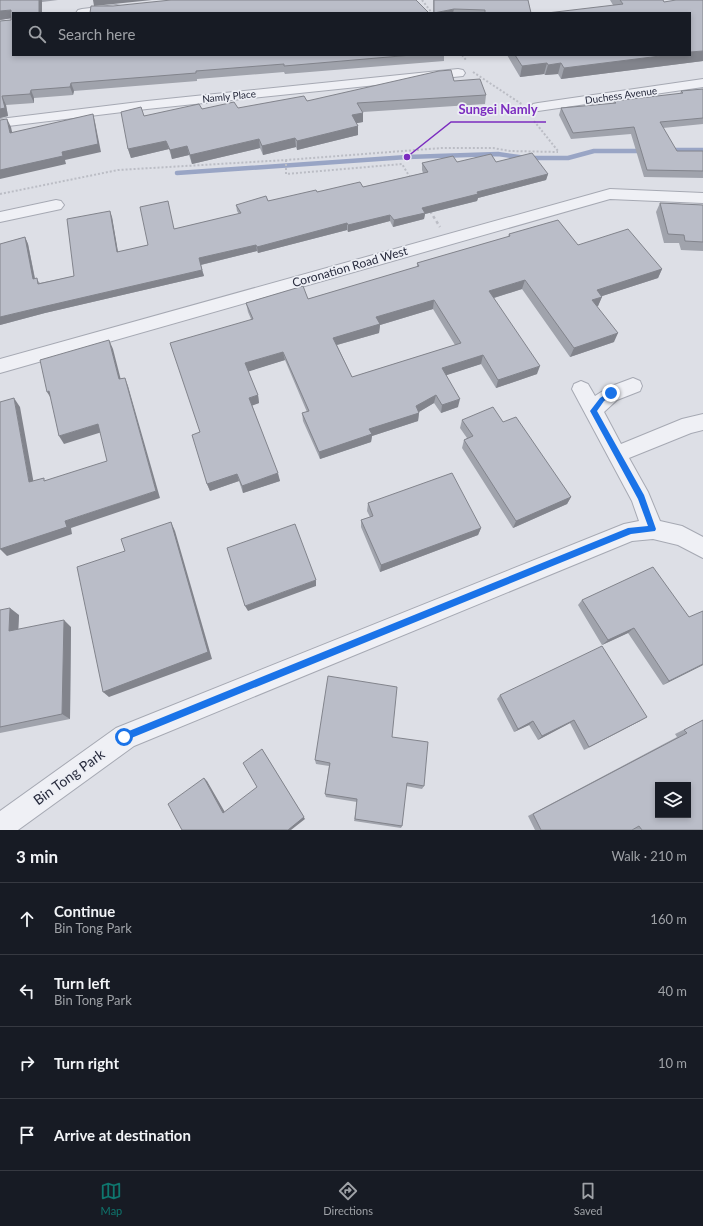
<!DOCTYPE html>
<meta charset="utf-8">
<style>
:root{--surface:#171b24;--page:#20242c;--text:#f1f3f6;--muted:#9ea1a6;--line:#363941;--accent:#0f766e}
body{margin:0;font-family:Lato,sans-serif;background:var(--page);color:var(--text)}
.controls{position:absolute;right:12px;bottom:12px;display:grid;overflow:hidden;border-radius:0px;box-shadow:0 2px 6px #0003}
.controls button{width:36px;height:36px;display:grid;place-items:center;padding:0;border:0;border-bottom:1px solid var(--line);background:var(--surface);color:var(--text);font:20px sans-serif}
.stop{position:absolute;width:12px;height:12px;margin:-9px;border:3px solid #1a73e8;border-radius:50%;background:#fff}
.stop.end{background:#1a73e8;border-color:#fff;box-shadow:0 1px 4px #0008}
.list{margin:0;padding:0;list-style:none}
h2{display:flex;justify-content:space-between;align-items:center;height:52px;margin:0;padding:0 16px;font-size:17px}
h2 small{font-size:13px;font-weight:400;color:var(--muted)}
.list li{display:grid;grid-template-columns:26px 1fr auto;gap:12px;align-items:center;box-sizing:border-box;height:72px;padding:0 16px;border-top:1px solid var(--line)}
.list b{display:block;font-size:15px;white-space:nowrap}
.list p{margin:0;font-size:13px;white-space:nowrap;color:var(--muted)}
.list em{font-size:13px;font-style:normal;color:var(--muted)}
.icon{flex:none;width:22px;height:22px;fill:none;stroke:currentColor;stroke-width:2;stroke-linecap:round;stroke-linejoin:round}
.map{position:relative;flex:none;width:703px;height:830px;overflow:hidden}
.search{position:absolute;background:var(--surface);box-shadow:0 2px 6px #0003;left:12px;right:12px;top:12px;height:44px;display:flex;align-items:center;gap:10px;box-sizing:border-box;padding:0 14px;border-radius:0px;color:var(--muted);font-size:15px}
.sheet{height:340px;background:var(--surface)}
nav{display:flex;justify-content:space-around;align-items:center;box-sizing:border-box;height:56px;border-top:1px solid var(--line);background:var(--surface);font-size:11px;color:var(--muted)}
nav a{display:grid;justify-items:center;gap:2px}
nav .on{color:var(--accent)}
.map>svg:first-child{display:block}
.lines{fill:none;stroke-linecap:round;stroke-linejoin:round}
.stream{stroke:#99a5c5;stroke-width:4.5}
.minor-casing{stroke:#a6a9b3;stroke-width:2}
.path-far1{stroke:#bbbdc5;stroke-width:2;stroke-dasharray:2 2;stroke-linecap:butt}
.path{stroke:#bbbdc5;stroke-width:2.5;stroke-dasharray:3 3;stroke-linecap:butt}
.minor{fill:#eff0f5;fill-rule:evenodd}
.wall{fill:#a0a3ac;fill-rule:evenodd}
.shaded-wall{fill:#82848c}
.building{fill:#babdc8;stroke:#82848c;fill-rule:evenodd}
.route{fill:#1a73e8}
.labels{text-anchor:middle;stroke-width:3.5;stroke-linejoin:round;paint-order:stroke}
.far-street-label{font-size:10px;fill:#272a3c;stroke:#eceef4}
.street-label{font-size:12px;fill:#272a3c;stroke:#eceef4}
.near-street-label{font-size:14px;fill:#272a3c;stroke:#eceef4}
.leader{fill:none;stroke:#7b2cbf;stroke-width:1.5}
.callout-dot{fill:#7b2cbf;stroke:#eceef4;stroke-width:1.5}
.callout-label{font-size:13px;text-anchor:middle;font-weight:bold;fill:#7b2cbf;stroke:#eceef4;stroke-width:3.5;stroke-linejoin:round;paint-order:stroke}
</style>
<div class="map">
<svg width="703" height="830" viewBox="0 0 703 830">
<rect width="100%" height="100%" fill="#dddfe6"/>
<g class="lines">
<path class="stream" d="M669,150H703
M177,173L407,157L498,154L526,158H568L594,151H643"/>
<defs>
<path id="minor" d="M116,5L120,6L122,9L120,12L76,13L78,10L82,9Z
M458,69L463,70L465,73L463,76L147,109L0,127V119L147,101Z
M703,79V87L538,111L533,110L531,107L533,104L538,103Z
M610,189L703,193V203L610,199L0,373V359Z
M56,200L61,201L64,205L61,209L0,222V212Z
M633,378L640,381L642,386L640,391L617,400L604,412L621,444L682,419L703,414V430L691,433L629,458L648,492L660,521L682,526L703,537V558L678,545L653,539L632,541L134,746L18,830H0V811L116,728L624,524L639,521L632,501L572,389L574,384L581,381L588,384L595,396L609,387Z"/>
</defs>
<use href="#minor" class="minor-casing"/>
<path class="path-far1" d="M422,0L432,13
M462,55L466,60
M473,72L523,105
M534,121L558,151
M286,160V174L402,164L411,179
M0,194L118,170L286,160L442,148H493L510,151L558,152"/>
<path class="path" d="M430,211L440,227"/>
<use href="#minor" class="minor"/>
</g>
<path class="wall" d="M0,0H58L42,2V13H13V55H444V61L285,74L284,72L197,79V81L74,91L73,95L34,98V103L6,105L8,116L0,118V21L11,20V18L0,20Z
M433,0H528L531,13H433Z
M610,0H663L664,2L703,0V61L561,79L558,74L545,75L544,74L520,77L507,55H690L613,5Z
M454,81L486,95L485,104L363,112V122L356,123L358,126V135L297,150L296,147L263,155L260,148L192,164L189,155L172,159L169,149L131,158L128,149L144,116L202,109L238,108L307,101Z
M703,89V124L663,128L677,151H703V178L644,177L631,134L571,139L559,115L561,108L613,104L614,101L680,94L681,91Z
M496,162L548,174L546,180L478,198L477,201L425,214L424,219L393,227L390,221L348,232L347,230L258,253L257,251L201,265L204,276L45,313L0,325V244L25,237L28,244L35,278L40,283L74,276L112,217L118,252L148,245L174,229L239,214L237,211L236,205L268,201L317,192L363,187L423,173L422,170V163Z
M660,203L703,205V251L681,250L679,243H664L656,212Z
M509,234L578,245L662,269L658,278L602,296L598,306H597L614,342L570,357L522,289L494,298L537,374L496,388L481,364L446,375L458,407L441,413L434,403L419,412L418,421L372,436L371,442L320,459L303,421L302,413L307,412L285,360L248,371L258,395L259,403L252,405L280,481L243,493L239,481L210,491L207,484L200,432L251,319L248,312L246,303L308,299L417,267V263L508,237ZM433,309L455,345L352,377L337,345L379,333L380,325Z
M462,420L503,422L571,497L567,504L513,528L462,448L464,440L467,438L460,428Z
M368,503L481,528L478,535L380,572L361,527V520L370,517L367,511Z
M582,600L703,665L663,685L628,633L602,645L578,605Z
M0,610L19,615L18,629L71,627L70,719L0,733Z
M500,695L640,721L584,750L570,723L538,740L529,725L514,732L497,699Z
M703,720V830H535L528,816L677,737L675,734Z
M392,737L424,786L422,789L406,786L402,826L401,828L354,821L357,802L326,797L325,794L329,766L316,764L315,760Z"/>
<path class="shaded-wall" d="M39,0H42V13H39Z
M93,0H152L94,6Z
M454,9L453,13H435Z
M11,10L13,18L0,20V11Z
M703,51V61L561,79L564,68L668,55H690V52Z
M547,63L544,74L520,77L522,66Z
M561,63L558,74L545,75L548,65Z
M71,83L74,91L73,95L70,87Z
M31,90L34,98V103L30,94Z
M2,96L6,105L8,116L0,118V109Z
M363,113V122L352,124V115Z
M93,114L95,122L101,152L65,160L66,164L0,179V170L62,152Z
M7,119L11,127L14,141L10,133Z
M358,126V135L297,150V141Z
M295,138L296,147L263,155L262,146Z
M259,139L260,148L192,164L190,155Z
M166,141L169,149L131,158L128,149Z
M187,146L189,155L172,159L170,150Z
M548,174L546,180L478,198L477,201L425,214L424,219L393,227L394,220L422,208L477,192Z
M110,211L112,217L119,258L117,252Z
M390,215V221L348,232V225Z
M347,223V230L258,253L257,247Z
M25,237L28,244L36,285L33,279Z
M256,245L257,251L200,265L199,258Z
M662,269L658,278L593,299L597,290Z
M202,270L204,276L45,313L0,325V317L42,307Z
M525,280L522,289L487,300L489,291Z
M602,297L598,306L588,309L592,300Z
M434,300L433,309L380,325L379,333L333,346V338L376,317Z
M618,333L614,342L570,357L574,348Z
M109,340L113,349L123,388L119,379Z
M283,352L285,360L247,372L245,363Z
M483,355L481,364L441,377L442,368Z
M540,366L537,374L496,388L498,380Z
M125,378L128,386L160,498L71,528L72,534L7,556L0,549L65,521L156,491Z
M49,391L52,400L47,392Z
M258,395L259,403L251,406L249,398Z
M436,395L434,403L417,413H419L418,421L372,436L371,442L320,459L319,452L369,429L416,406Z
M14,398L20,407L35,490L29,482Z
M460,399L458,407L441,413L442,405Z
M98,424L102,432L64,444L59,436Z
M278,473L280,481L243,493L242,486Z
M237,474L239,481L210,491L207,484Z
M571,497L567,504L513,528L516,521Z
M171,522L175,531L212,659L109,697L103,692Z
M481,528L478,535L380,572L381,565Z
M316,580V586L248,611L245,606Z
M10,608L19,615L18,637L9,631Z
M64,620L71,627L70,719L62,714Z
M634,628L628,633L602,645L608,640Z
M703,664V665L663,685L669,681Z
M647,717L640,721L584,750L589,747Z
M574,720L570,723L538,740L542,736Z
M533,721L529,725L514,732L518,729Z
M262,749L305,819L291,830H288Z
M204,778L207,781L226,814L223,813Z"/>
<path class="building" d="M0,0H39V13H13V55H412L284,66V64L196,71V73L71,83L70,87L31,90L30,94L2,96L5,108L0,109V21L11,20V10L0,11Z
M171,0H416L429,13H90L91,6H113Z
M434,0H528L531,13H485V10L454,9L434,13Z
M620,0H663L664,2L676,0H703V51L690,52V13H547L623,4Z
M515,55H668L564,68L561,63L548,65L547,63L522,66Z
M451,70L454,81L480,79L486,95L357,103L363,113L352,115L358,126L297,141L295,138L262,146L259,139L190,155L187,146L170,150L166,141L128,149L121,112L141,107L144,116L199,104L202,109L234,102L238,108L304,96L307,101L439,71Z
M703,89V118L660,122L677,151H703V171L647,170L634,127L573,133L561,108L616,103L614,101L683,93L681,91Z
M93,114L98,144L62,152L63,156L0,170V120L7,119L10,133Z
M532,153L548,174L477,192L478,194L422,208L425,213L394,220L390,215L348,225L347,223L257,247L256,245L199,258L202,270L42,307L0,317V244L25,237L33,279L37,278L38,284L74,276L67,219L110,211L117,252L148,245L140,207L168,201L174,229L241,213L236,205L266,196L268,201L316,190L317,192L360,182L363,187L428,172L422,163L453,156L457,162L491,154L496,162Z
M660,203L703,205V242L685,241L684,235L668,234Z
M558,220L578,245L628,229L662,269L597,290L602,297L592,300L618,333L574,348L525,280L489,291L540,366L498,380L483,355L442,368L460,399L442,405L436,395L416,406L419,413L369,429L372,434L319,452L302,413L309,411L283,352L245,363L258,395L249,398L278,473L242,486L237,474L207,484L192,435L200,432L170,343L253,319L246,303L303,286L308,299L419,266L417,263L510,236L509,234ZM434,300L461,343L352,377L333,338L380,324L376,317Z
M109,340L119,379L125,378L156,491L65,521L67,527L0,549V402L14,398L29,482L44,478V481L107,461L98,424L59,436L49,391L47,392L40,360Z
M493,407L503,422L516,417L571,497L516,521L464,440L473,436L462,420Z
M452,473L481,528L381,565L361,520L373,516L368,503Z
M171,522L208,652L103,692L77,567L125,551L121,539Z
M295,524L316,580L245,606L227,548Z
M653,567L689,617L703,611V664L669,681L634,628L608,640L582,600Z
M10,608L9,631L64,620L62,714L0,727V610Z
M602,646L647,717L589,747L574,720L542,736L533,721L518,729L500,695Z
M328,676L397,687L392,737L428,742L424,786L407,783L402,826L355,819L357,799L325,794L330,763L315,760Z
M703,720V830H642L639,826L632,830H541L533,814L687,733L684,730ZM658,785H688V815H658Z
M262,749L304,817L288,830H182L168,804L204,778L223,813L257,787L243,763Z"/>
<path class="route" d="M611,391H614V395L604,401L597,411L644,495L656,529L655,531L631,534L124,741L122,740L120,737L122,734L124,733L628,528L648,526L638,499L590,411L600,398Z"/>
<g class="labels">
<g class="far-street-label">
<text transform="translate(621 95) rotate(-8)" y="4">Duchess Avenue</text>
<text transform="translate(229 96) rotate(-6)" y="4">Namly Place</text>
</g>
<g class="street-label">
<text transform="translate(350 267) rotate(-16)" y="4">Coronation Road West</text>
</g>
<g class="near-street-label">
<text transform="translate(69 777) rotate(-36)" y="5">Bin Tong Park</text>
</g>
</g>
<path class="leader" d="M407 157L451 122H546"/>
<circle class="callout-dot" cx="407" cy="157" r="4"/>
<g class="callout-label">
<text x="498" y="114">Sungei Namly</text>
</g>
</svg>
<div class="controls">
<button><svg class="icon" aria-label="layers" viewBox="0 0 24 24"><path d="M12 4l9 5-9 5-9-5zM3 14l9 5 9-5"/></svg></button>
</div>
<div class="stop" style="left:124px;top:737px"></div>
<div class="stop end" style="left:611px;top:393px"></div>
<div class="search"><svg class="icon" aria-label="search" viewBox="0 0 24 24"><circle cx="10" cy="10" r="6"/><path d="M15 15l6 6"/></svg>Search here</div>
</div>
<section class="sheet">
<h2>3 min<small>Walk · 210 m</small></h2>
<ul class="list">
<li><svg class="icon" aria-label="ahead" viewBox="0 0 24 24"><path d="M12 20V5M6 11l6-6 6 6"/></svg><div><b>Continue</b><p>Bin Tong Park</p></div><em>160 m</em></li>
<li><svg class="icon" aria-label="left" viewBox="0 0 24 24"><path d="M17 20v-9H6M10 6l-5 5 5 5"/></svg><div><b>Turn left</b><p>Bin Tong Park</p></div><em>40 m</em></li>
<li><svg class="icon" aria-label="right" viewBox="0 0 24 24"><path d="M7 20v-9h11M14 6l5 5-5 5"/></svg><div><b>Turn right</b></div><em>10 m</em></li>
<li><svg class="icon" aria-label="arrive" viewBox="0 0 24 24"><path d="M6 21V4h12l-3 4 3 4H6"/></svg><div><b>Arrive at destination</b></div></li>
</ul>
</section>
<nav>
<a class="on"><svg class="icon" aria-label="map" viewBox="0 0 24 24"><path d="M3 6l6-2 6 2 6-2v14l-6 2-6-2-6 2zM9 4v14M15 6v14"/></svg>Map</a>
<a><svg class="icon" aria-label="directions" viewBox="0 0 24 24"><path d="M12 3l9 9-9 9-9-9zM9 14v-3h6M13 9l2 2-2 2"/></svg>Directions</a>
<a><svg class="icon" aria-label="saved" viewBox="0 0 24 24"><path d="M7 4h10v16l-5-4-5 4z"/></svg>Saved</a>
</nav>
